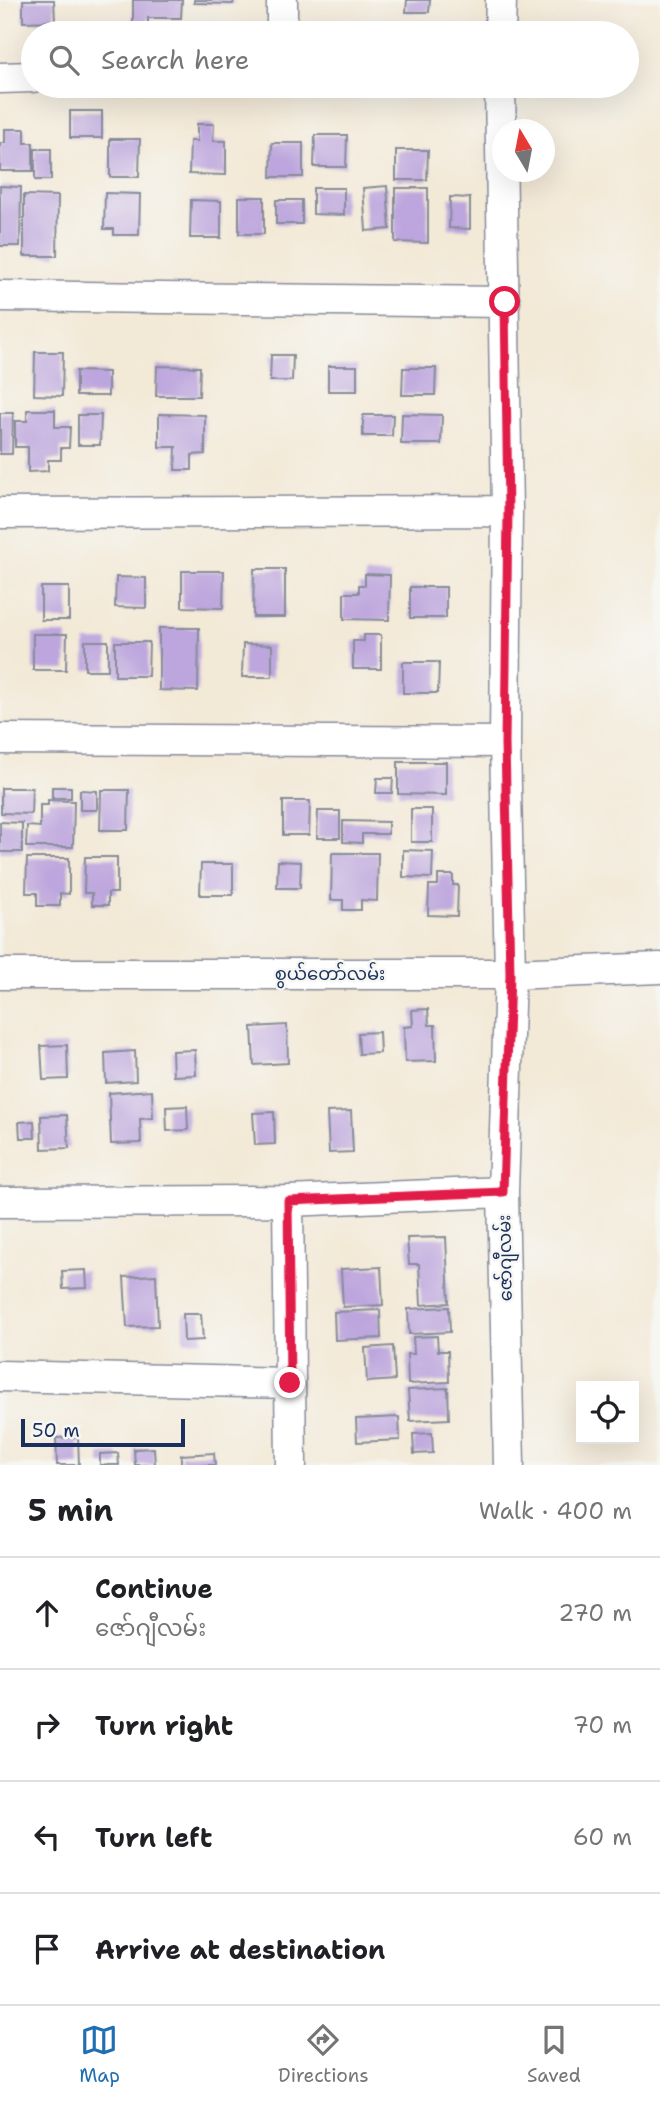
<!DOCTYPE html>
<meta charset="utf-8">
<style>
:root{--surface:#fff;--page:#f2f2f2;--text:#202124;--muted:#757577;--line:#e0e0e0;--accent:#1f6fb2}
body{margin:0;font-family:"Shantell Sans","Noto Sans Myanmar",sans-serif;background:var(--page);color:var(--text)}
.controls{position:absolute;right:21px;bottom:21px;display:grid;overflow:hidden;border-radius:0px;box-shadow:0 7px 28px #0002}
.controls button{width:63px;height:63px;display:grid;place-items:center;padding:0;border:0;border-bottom:2px solid var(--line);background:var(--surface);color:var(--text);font:35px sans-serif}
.compass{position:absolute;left:492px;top:119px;width:63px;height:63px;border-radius:50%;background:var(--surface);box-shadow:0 7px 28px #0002;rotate:350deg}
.scale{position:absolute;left:21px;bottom:18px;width:164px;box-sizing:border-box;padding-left:7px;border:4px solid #1b2f5e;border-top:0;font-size:19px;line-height:24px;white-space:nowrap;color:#1b2f5e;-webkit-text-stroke:5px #f6f6f2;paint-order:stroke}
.stop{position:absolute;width:21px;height:21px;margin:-16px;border:5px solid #e11d48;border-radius:50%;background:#fff}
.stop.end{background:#e11d48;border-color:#fff;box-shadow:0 2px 7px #0008}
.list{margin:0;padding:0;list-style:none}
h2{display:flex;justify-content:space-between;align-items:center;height:91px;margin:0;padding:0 28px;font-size:30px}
h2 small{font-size:23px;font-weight:400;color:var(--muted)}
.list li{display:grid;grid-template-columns:46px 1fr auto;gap:21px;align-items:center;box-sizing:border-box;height:112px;padding:0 28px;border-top:2px solid var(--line)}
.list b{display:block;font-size:26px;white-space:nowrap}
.list p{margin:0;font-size:23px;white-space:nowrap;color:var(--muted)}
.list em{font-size:23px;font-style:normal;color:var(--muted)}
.icon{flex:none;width:38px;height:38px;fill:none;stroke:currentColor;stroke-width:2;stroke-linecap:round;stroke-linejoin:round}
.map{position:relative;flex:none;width:660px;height:1465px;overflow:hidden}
.search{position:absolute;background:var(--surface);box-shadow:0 7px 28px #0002;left:21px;right:21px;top:21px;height:77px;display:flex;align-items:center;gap:18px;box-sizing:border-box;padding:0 24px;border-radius:38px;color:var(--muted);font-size:26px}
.sheet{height:539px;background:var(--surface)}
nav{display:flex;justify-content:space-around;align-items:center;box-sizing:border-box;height:98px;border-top:2px solid var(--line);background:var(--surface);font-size:19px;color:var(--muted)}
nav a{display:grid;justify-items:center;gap:4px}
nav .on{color:var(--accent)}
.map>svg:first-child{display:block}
.building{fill:#bda6dd}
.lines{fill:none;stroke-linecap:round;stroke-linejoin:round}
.minor-casing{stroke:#878c9a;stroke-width:33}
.minor{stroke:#fff;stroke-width:30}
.route{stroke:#e11d48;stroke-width:9}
.labels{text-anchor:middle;stroke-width:5;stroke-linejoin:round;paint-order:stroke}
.street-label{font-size:18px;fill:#1b2f5e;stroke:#f6f6f2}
</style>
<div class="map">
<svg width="660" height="1465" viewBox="0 0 660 1465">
<rect width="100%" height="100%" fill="#f6f6f2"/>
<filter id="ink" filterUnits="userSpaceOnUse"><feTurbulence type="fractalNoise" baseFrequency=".0143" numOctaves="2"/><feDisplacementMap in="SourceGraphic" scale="14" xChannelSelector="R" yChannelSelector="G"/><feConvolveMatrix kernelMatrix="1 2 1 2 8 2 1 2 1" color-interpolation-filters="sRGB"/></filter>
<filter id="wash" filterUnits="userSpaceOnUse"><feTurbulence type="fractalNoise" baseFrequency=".00686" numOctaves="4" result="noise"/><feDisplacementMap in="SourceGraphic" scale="28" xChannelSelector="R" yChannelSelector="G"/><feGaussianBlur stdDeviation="1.57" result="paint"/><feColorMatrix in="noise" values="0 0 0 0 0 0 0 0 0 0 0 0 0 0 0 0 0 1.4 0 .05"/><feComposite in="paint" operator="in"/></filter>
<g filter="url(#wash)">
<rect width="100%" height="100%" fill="#f3e9d7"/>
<g id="blocks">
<path class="building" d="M23,0H54L55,21L23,22Z
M133,0H182L181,18H148V30H133Z
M194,0H234L233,4L194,3Z
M407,0H430L429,12H406Z
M70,111H102V138H70Z
M197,124H214L213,141H226V175L189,174L190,141H197Z
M5,129H25V143H33V171H0V143H5Z
M315,135H347L346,167H314Z
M110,139H140L139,177H110Z
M272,143H303V177H271Z
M35,149H51V180H35Z
M396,150H428L427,180H396Z
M0,186L21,187L20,246H0Z
M387,186L390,229L366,231L363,188Z
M313,188H344V215L313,214Z
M395,188H428V243L395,242Z
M105,193L140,194L139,235H114V229H104Z
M24,195L58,196L57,256H24Z
M239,197H264V234H239Z
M450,197L470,198V229L449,228Z
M191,200L221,201V238H190Z
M276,200H302V224H276Z
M35,352H63L62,396L34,395Z
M271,355H293L292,381H270Z
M157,366L200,367L199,396H156Z
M328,366H357V391H328Z
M403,368H436L435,395H402Z
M76,371L108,372V396H76Z
M27,410H55V427H70L69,448H61V460H48V471L28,472V447H15V421H27Z
M0,413H13L12,454H0Z
M159,414L205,415V454L192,455V470H175L176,447H159Z
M402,414L442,415L441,444H401Z
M78,415H101L100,445H78Z
M363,415H393L392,436H363Z
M254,569H285V617H253Z
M182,571H224L223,608L182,607Z
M365,574L390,575L389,620L344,619V593H359V585H365Z
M116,577L146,578V608L115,607Z
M41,587H69V620H41Z
M410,587H446V618H410Z
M159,628H199L198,691L159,690Z
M33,634H67L66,670H33Z
M364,635H381V669H353V641H364Z
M85,641H108V670H85Z
M115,642H149L148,676H115Z
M243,644L272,645V677H242Z
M403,662H439L438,693H403Z
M398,762H446V795L398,794Z
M377,778H393L392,793H376Z
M52,787H71V798H52Z
M1,788H32L31,814L1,813Z
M80,790L97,791V810H80Z
M101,790H129L128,830H100Z
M48,800L74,801L73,847H26L27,826L40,827V805H48Z
M283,801H310L309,835H283Z
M411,809H432V842H411Z
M318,811H340V838H317Z
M343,821L388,822V834H362V843L343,842Z
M0,822L22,823V852H0Z
M403,850L433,851L432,878L403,877Z
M332,853H378L377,901L361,900V910H343V900H331Z
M85,857H117V893H108V905H92V893H84Z
M27,858H69V894L60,893V906H37V893H26Z
M278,861L301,862L300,888H277Z
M201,864H233V895H200Z
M438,875H453V885H458L457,916L428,915L429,885H438Z
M428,1009L429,1025H435L436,1061L405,1062L404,1027L413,1026L412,1010Z
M287,1025L288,1063L254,1065L252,1027Z
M379,1032L380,1053L359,1054L358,1033Z
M67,1045L68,1079L43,1080L41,1046Z
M195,1050L196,1075L173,1076L172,1051Z
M135,1051L136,1081L106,1083L105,1053Z
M152,1090L153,1118L140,1119L141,1143L111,1144L109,1093Z
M187,1106L188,1130L167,1131L166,1107Z
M351,1111L353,1152L329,1153L327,1112Z
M274,1112L275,1144L255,1145L253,1113Z
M67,1115L69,1148L42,1149L41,1116Z
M34,1121L35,1138H20L19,1122Z
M446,1237L449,1303L421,1305L419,1264H409L407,1238Z
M381,1267L383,1305L343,1307L341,1269Z
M86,1270L87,1288L63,1289L62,1271Z
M156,1275L158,1326L127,1327L124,1277Z
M449,1307L450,1332L409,1334L408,1309Z
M380,1310L381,1338L335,1340L334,1312Z
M183,1314H201L203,1340L184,1341Z
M437,1336L438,1351H448L449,1382L408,1384L407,1354H414L413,1337Z
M393,1346L395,1380L367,1382L365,1348Z
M448,1388L449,1419L410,1421L408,1390Z
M399,1417L400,1440L357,1442L356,1419Z
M432,1433L433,1453L414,1454L413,1434Z
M78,1437L79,1465H57L56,1438Z
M154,1448L155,1465H135L134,1449Z
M118,1453L119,1465H100V1454Z
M214,1453L215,1465H181V1455Z"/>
</g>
</g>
<g filter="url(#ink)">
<use href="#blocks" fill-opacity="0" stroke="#878c9a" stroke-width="2"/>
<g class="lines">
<defs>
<path id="minor" d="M282,33V0
M500,33L501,0
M0,78L33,77
M500,86L507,511L505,742L510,974L503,1192L509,1465
M0,296L505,302
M0,513L507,511
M0,739L505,742
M0,974H510L660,968
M288,1201L291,1465
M0,1202L288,1201L503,1192
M0,1376L290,1383"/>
</defs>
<use href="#minor" class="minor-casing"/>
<use href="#minor" class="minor"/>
</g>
</g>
<g class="lines" filter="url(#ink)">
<path class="route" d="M290,1383L288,1201L503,1192L510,974L505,743L508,511L505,302"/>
</g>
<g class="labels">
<g class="street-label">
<text x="330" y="980">စွယ်တော်လမ်း</text>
<text transform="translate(505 1258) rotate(-91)" y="6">ဇော်ဂျီလမ်း</text>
</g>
</g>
</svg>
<div class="controls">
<button><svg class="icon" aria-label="locate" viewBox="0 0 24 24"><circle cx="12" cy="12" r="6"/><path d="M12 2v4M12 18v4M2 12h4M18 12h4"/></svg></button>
</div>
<svg class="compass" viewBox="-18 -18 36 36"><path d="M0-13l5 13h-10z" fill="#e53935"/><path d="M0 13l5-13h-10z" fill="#757577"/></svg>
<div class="scale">50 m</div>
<div class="stop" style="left:505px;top:302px"></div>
<div class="stop end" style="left:290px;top:1383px"></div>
<div class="search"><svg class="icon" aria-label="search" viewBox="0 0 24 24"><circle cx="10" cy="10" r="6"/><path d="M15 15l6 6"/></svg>Search here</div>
</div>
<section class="sheet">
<h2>5 min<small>Walk · 400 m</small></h2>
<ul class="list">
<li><svg class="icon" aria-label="ahead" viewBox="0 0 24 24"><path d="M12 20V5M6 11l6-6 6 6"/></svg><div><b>Continue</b><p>ဇော်ဂျီလမ်း</p></div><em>270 m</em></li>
<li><svg class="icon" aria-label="right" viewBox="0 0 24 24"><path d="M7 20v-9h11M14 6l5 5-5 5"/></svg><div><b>Turn right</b></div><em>70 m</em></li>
<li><svg class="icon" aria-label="left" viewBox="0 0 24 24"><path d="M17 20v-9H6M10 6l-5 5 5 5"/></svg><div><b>Turn left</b></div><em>60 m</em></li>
<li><svg class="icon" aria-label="arrive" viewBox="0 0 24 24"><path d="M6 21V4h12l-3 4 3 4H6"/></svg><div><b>Arrive at destination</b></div></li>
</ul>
</section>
<nav>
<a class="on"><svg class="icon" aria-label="map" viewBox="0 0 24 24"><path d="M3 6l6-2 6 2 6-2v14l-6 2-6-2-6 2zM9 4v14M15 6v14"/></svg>Map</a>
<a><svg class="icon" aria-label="directions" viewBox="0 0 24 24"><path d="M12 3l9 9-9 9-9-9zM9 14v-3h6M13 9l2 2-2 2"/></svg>Directions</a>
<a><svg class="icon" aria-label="saved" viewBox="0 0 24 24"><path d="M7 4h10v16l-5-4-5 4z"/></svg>Saved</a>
</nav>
